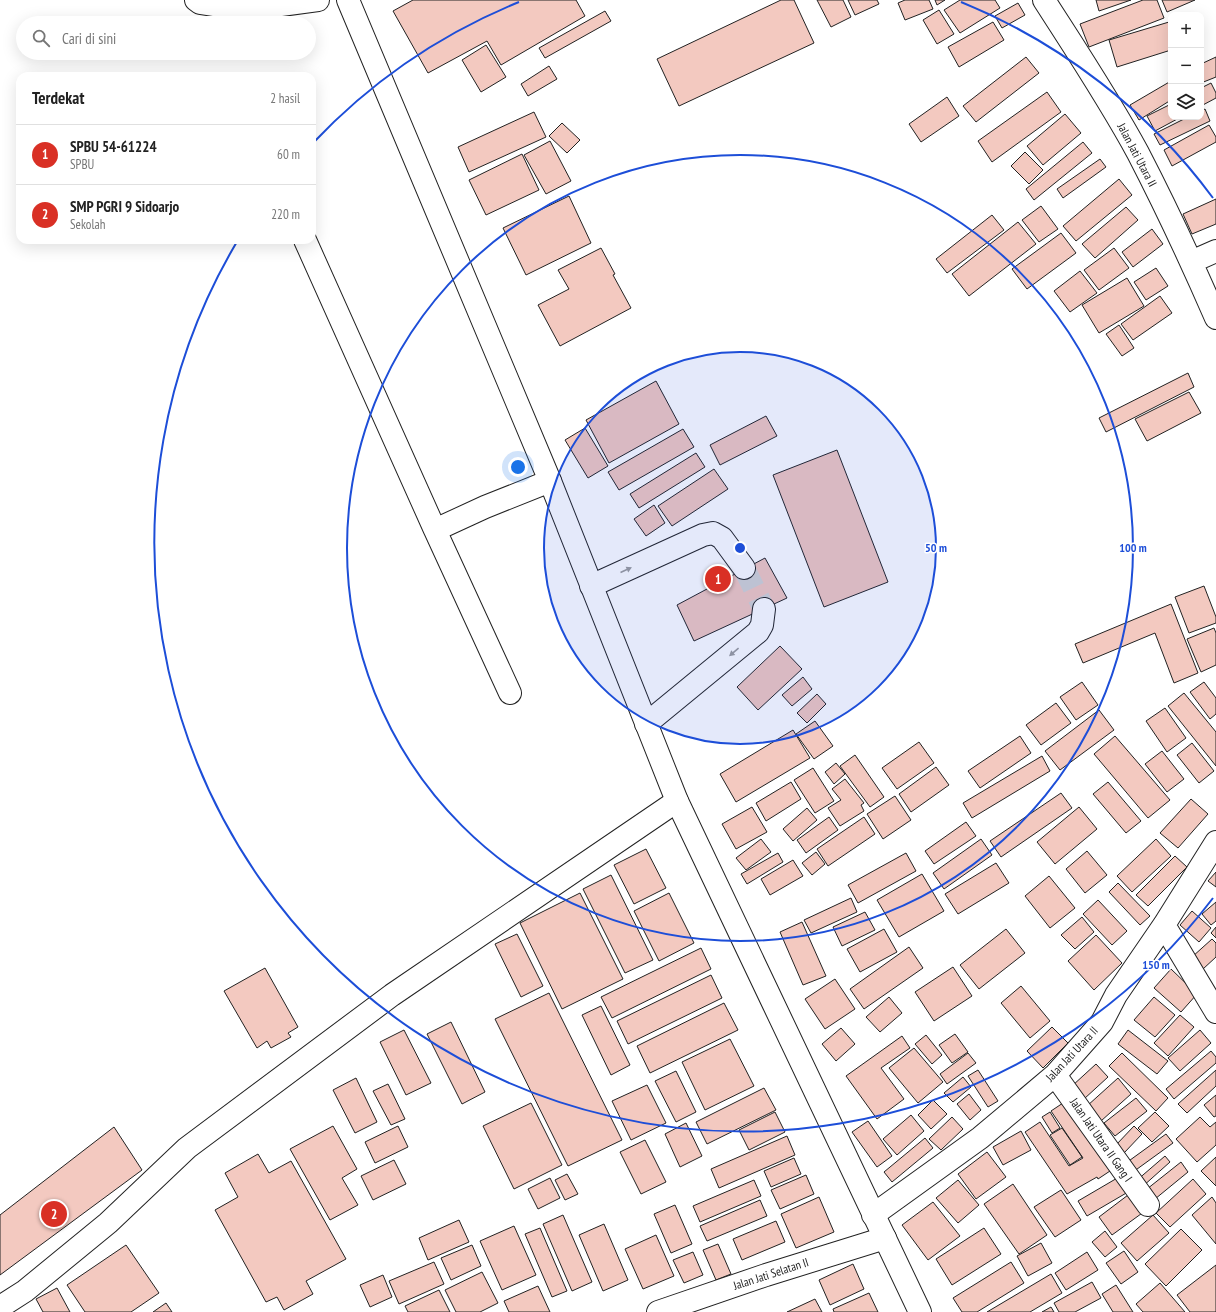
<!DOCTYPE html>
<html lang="id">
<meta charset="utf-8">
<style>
:root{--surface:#fff;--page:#f6f6f6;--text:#222;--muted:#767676;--line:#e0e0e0;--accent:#d93025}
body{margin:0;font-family:"PT Sans Narrow",sans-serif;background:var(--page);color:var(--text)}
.controls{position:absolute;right:12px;top:12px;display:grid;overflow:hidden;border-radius:8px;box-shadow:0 4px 16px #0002}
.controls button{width:36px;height:36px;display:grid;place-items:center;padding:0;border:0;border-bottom:1px solid var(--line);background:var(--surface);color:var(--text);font:20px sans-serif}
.you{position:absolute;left:518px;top:467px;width:14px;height:14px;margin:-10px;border:3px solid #fff;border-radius:50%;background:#1a73e8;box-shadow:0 0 0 6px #1a73e833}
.badge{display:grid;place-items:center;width:26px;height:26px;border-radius:50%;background:var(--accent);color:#fff;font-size:13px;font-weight:700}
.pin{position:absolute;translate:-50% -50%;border:2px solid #fff;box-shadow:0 1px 4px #0006}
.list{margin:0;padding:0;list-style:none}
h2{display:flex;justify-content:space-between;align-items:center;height:52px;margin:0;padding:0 16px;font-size:17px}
h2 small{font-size:13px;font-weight:400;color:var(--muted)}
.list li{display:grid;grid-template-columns:26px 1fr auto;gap:12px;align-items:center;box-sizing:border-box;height:60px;padding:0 16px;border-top:1px solid var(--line)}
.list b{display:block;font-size:15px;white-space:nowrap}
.list p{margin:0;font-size:13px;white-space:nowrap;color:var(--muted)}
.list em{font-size:13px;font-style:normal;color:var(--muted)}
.icon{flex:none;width:22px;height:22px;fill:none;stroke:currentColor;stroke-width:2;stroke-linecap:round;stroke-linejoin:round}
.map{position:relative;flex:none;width:1216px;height:1312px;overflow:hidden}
.search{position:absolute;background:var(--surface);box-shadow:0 4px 16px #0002;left:16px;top:16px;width:300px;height:44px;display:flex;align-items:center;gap:10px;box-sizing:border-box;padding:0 14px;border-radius:22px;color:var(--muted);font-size:15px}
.panel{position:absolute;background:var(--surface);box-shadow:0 4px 16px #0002;left:16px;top:72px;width:300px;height:172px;border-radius:12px}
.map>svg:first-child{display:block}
.building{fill:#f3c9c0;stroke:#222}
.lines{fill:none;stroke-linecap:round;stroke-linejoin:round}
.minor-tunnel{stroke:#d3d3d3;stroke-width:22;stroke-dasharray:22 11;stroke-linecap:butt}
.minor-casing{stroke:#222;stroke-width:24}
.major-casing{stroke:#222;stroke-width:24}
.minor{stroke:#fff;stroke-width:22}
.major{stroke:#fff;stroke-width:22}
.oneway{fill:#9c9c9c}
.ring{fill:none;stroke:#1d4ed8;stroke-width:2}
.labels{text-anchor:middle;stroke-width:3;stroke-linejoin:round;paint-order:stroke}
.street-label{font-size:12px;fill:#222;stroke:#fff}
.centre{fill:#1d4ed8;stroke:#fff;stroke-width:2}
.ring-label{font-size:12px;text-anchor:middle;font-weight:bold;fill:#1d4ed8;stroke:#fff;stroke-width:3;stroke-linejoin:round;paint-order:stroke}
</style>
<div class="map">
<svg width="1216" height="1312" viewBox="0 0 1216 1312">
<rect width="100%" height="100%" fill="#fff"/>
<path class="building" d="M413,0H576L585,16L501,65L487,41L428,73L393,11Z
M781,0H794L814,43L679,106L657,59Z
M817,0H843L851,17L831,27Z
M848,0H877L879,4L855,15Z
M905,0H929L933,9L905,20L898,3Z
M935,0H945L937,5Z
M960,0H995L1000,8L960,33L944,10Z
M1096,0H1131L1099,11Z
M1143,0H1157L1164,18L1089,47L1080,24Z
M1162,0H1195L1167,12Z
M1018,3L1025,15L1002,28L995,16Z
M939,10L954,34L937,44L923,20Z
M605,11L611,21L545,58L539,48Z
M993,22L1004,40L959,67L948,47Z
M1169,22L1171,31V50L1117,67L1109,40Z
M486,45L506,77L481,92L462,60Z
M1026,57L1039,73L976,122L963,106Z
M1216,57V77L1201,83V64Z
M549,66L557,79L528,96L521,84Z
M1171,81V100L1139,120L1130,105Z
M1211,83L1216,93V98L1201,106V88Z
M1047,92L1061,112L992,162L978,141Z
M947,97L959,116L921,142L909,124Z
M1171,104V117H1181L1155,131L1147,116Z
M1205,109L1210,121L1160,145L1154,134L1188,117H1201V111Z
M534,112L546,137L469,172L458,147Z
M1065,114L1081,133L1043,165L1027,146Z
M562,123L580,140L567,153L549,136Z
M1209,125L1216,137V142L1172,166L1164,150Z
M550,141L571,181L546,194L524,155Z
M1083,142L1092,153L1034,200L1026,189Z
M1025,152L1043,170L1029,184L1011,166Z
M522,154L539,190L486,215L469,180Z
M1100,159L1106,167L1063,198L1057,189Z
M1119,179L1132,195L1076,241L1063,226Z
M569,196L591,243L526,275L503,228Z
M1216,199V224L1192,234L1183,214Z
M1041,206L1058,229L1039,242L1022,220Z
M1126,207L1138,220L1095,258L1082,244Z
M992,215L1004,230L947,273L936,259Z
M1018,222L1036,244L969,296L952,274Z
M1152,229L1163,244L1133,267L1122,252Z
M1061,233L1076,253L1027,289L1012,269Z
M601,248L615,274L613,275L631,308L560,346L538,305L569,289L558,270Z
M1114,248L1129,268L1099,290L1084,270Z
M1156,268L1168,286L1146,300L1134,282Z
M1080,271L1097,293L1070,312L1054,291Z
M1127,278L1144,306L1099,333L1082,305Z
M1160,296L1172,313L1133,340L1121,324Z
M1119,325L1134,348L1122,356L1106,334Z
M1188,373L1194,387L1106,432L1099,418Z
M656,381L679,424L609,463L586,420Z
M1189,392L1201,413L1147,441L1135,419Z
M766,416L777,436L720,465L710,445Z
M585,428L608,466L588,478L565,440Z
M683,429L694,447L619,490L608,472Z
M837,450L888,582L824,607L773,475Z
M696,453L705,467L639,508L630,494Z
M714,469L728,489L672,526L658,506Z
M654,505L665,523L646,536L634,519Z
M765,558L787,598L694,641L677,605Z
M1204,586L1216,617V623L1189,633L1175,597Z
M1171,604L1198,673L1174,683L1155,633L1083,663L1075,644Z
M1214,628L1216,633V665L1201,672L1187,639Z
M780,646L802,669L758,710L737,687Z
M803,677L812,689L792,706L782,695Z
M1082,682L1098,705L1076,720L1060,697Z
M1204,682L1216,698V714L1210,719L1190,692Z
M1184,693L1216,732V766L1168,706Z
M817,694L826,704L807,723L797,713Z
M1056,703L1071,723L1041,745L1026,725Z
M1165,708L1186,738L1167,752L1146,721Z
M1099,710L1114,730L1060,770L1045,751Z
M815,721L833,746L814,759L796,734Z
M793,730L810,758L736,802L720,774Z
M1020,736L1031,753L980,788L968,771Z
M1115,736L1170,800L1148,818L1094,754Z
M919,742L934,763L897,789L882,768Z
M1192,743L1214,771L1199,783L1177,755Z
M1162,751L1184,779L1167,792L1145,764Z
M855,755L884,797L870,807L840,766Z
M1042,756L1050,771L972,818L963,803Z
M836,763L845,774L834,784L825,772Z
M936,767L949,785L911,812L899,794Z
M813,768L834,801L815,813L794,780Z
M845,779L864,803L861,805L864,811L840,826L828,808L841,800L832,789Z
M791,782L801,799L766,821L756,803Z
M1108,782L1141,821L1126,833L1093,794Z
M1061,793L1072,808L1001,857L990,841Z
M895,796L911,820L883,839L867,814Z
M1191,799L1208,814L1178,848L1160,833Z
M752,807L767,832L736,849L722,824Z
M1079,807L1097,829L1055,864L1037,842Z
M807,808L817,820L793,841L783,829Z
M829,817L838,830L806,853L797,840Z
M864,817L875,834L828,866L817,849Z
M966,822L976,836L934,864L925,851Z
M761,839L771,852L746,870L736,858Z
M981,839L992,855L944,889L933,873Z
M1156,839L1171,856L1132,892L1117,876Z
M646,849L666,888L634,904L614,865Z
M1087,851L1107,875L1085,893L1066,869Z
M816,852L825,864L812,875L802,863Z
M778,853L783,862L747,884L741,874Z
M906,853L916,871L858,903L848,885Z
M1175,856L1187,867L1148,906L1136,895Z
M793,860L803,876L770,895L761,879Z
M996,863L1009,883L958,914L945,894Z
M1216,872V887L1208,881Z
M922,874L944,911L899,937L877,900Z
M611,875L653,960L625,973L583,889Z
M1049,876L1075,908L1050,928L1025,896Z
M1118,883L1150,916L1140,925L1109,892Z
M580,893L623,979L562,1009L520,923Z
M669,893L694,943L659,961L634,911Z
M851,898L857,912L811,933L804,920Z
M1098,900L1127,931L1112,945L1083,914Z
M1216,902V921L1211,925L1202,914Z
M1192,911L1211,928L1199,942L1180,925Z
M865,912L875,930L842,946L833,927Z
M1082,917L1094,932L1075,949L1061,935Z
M802,922L826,976L803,985L780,932Z
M1216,927V938L1211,933Z
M884,929L897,952L860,972L847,949Z
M1006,929L1025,953L979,989L960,965Z
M517,934L543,986L521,997L495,944Z
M1096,935L1122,963L1094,990L1068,961Z
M1212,939L1216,943V957L1203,969L1192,957Z
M909,947L923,968L864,1009L850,989Z
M701,948L711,969L612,1018L601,997Z
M953,967L972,996L934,1021L915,992Z
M265,968L298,1027L288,1033L291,1037L271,1048L267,1041L257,1048L224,991Z
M1171,969L1197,994L1181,1012L1154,988Z
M711,975L722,998L628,1044L617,1021Z
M835,979L855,1009L825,1029L805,999Z
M1021,986L1050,1021L1030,1038L1001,1003Z
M549,993L622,1140L568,1166L495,1019Z
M889,997L902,1013L880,1032L866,1017Z
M1154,997L1175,1015L1155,1037L1134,1020Z
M724,1003L738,1030L650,1073L637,1046Z
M601,1006L630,1065L611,1075L582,1015Z
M1180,1015L1194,1027L1168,1056L1154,1043Z
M451,1022L485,1092L462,1104L427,1034Z
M1052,1027L1068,1043L1043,1068L1027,1051Z
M841,1028L855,1044L836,1061L822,1044Z
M404,1030L431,1083L406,1095L380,1042Z
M1128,1030L1168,1061L1157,1074L1118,1044Z
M1200,1030L1211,1043L1180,1071L1168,1058Z
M955,1034L968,1052L952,1063L939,1045Z
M926,1035L942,1055L932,1064L915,1044Z
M902,1036L910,1048L881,1068L904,1099L877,1119L846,1076Z
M730,1039L754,1086L705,1110L682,1062Z
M914,1048L943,1082L918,1103L889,1068Z
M1211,1051L1216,1057V1063L1174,1099L1166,1089Z
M968,1053L976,1063L947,1084L940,1074Z
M1122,1053L1168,1098L1156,1111L1109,1066Z
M1096,1064L1108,1077L1084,1099L1072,1086Z
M978,1070L998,1101L988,1107L968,1076Z
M1216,1070V1086L1187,1113L1178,1104Z
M676,1071L696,1112L676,1122L655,1081Z
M963,1077L971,1087L953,1102L944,1093Z
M356,1078L377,1122L355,1133L333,1090Z
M1118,1078L1131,1094L1101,1121L1087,1106Z
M388,1084L405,1119L391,1125L373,1091Z
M647,1085L666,1123L631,1140L612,1101Z
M764,1088L776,1110L707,1144L696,1122Z
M969,1094L981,1110L970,1120L957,1104Z
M1216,1095V1116L1214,1117L1204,1105Z
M1136,1098L1147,1111L1115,1136L1104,1123Z
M933,1100L947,1114L931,1129L918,1115Z
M1066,1101L1113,1169L1098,1179L1097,1177L1067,1194L1025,1132L1040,1122L1069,1166L1083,1158L1051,1111Z
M531,1103L562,1165L514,1189L483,1126Z
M775,1112L785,1132L749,1150L739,1130Z
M1050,1112L1060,1128L1052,1133L1042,1117Z
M1155,1112L1169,1126L1152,1142L1138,1128Z
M911,1115L924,1131L897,1155L883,1139Z
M952,1117L963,1129L941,1150L929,1139Z
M1200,1117L1210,1127L1216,1122V1145L1197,1162L1176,1139Z
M868,1121L892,1156L877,1167L852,1132Z
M686,1123L702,1156L680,1167L665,1134Z
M333,1126L357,1169L342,1178L358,1205L330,1220L290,1149Z
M398,1126L408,1147L375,1163L365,1142Z
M1134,1126L1142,1134L1124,1153L1116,1145Z
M114,1127L142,1170L0,1275V1215Z
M1062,1128L1082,1157L1070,1165L1050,1135Z
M1021,1131L1031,1150L1003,1165L993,1147Z
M1166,1134L1173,1143L1133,1172L1126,1163Z
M787,1136L795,1155L719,1188L711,1169Z
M925,1138L933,1148L892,1182L884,1172Z
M645,1140L666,1182L641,1194L620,1152Z
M987,1152L1006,1177L976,1199L958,1174Z
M258,1154L269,1173L291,1161L346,1259L306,1281L313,1294L284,1310L277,1297L266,1302L215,1210L238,1197L225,1173Z
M1165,1156L1170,1162L1142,1187L1136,1181Z
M1216,1157V1186L1201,1171Z
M794,1158L801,1174L771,1187L764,1171Z
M394,1160L406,1184L373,1200L361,1176Z
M1181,1162L1188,1172L1155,1199L1147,1189Z
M567,1174L578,1194L565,1200L555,1180Z
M806,1175L814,1194L780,1209L771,1190Z
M1119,1177L1128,1192L1087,1216L1078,1201Z
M550,1178L560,1198L538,1209L528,1189Z
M1193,1179L1206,1194L1170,1227L1156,1213Z
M754,1180L761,1196L700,1222L693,1206Z
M958,1180L979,1205L958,1223L936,1198Z
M1013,1184L1047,1235L1019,1254L984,1204Z
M1061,1190L1081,1220L1055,1237L1034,1207Z
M1132,1192L1145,1211L1112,1235L1099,1217Z
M819,1197L834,1232L796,1248L781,1214Z
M1212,1197L1216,1203V1244L1192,1215Z
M760,1200L767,1216L707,1241L700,1226Z
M933,1202L960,1236L928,1260L902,1225Z
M675,1205L692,1244L671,1253L654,1214Z
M563,1215L592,1282L572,1291L543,1224Z
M1153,1215L1169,1233L1137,1261L1121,1243Z
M459,1220L469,1242L428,1260L419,1238Z
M776,1221L785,1242L742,1260L733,1239Z
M604,1224L628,1280L603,1291L579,1235Z
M514,1226L536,1275L502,1290L480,1241Z
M540,1228L567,1291L552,1297L525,1234Z
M984,1228L1001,1254L952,1285L936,1259Z
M1181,1229L1202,1250L1166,1286L1145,1264Z
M1105,1231L1117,1247L1105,1257L1092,1242Z
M656,1235L674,1276L643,1289L625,1249Z
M1041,1243L1052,1263L1028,1276L1017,1256Z
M718,1244L731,1274L716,1280L703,1250Z
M126,1245L159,1293L131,1312H85L67,1285Z
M472,1245L481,1266L451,1280L441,1258Z
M1124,1251L1138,1272L1121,1284L1106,1263Z
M693,1252L703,1275L684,1283L673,1260Z
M1087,1252L1098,1270L1066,1290L1055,1273Z
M434,1262L444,1284L399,1304L389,1281Z
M1011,1262L1024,1283L977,1312H962L953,1298Z
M853,1264L864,1289L830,1305L819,1280Z
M1216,1265V1312H1190L1177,1295Z
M482,1272L498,1303L480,1312H456L445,1290Z
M1051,1274L1062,1293L1030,1312H987Z
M383,1275L392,1297L370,1307L360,1285Z
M1092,1282L1101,1298L1075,1312H1059L1054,1303Z
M1160,1283L1185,1312H1143L1136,1304Z
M1116,1285L1133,1312H1113L1102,1294Z
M538,1286L550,1312H509L504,1301Z
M57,1288L70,1312H43L36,1299Z
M439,1290L450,1312H408L405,1306Z
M869,1293L878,1312H834L833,1309Z
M815,1299L822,1312H787Z
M166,1303L172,1312H153Z
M1051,1307L1054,1312H1042Z"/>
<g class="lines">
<path class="minor-tunnel" d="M744,568L764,609"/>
<defs>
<path id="minor" d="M196,0L200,3L245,10L318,0
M1044,0C1076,50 1110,101 1138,153C1166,207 1192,263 1216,318
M305,240L435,530L485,507L550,481
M1191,262L1216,251
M435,530L510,693
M591,586L703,535L713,533L722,538L744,568
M646,724L758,632L762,625L764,609
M1164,925L1216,1012
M1055,1075L1148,1205
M873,1215L980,1138L1055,1075L1102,1022L1116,995L1164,925L1216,842
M0,1307L25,1291L108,1223L187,1148L392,995L677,801
M658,1312L766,1275L885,1238"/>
<path id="major" d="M348,0L550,481L677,801L920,1312"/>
</defs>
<use href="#minor" class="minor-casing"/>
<use href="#major" class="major-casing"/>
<use href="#minor" class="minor"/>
<use href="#major" class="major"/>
</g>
<defs><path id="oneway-solid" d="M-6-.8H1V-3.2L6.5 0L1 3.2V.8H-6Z"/></defs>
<g class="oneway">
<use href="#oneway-solid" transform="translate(626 570) rotate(-24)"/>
<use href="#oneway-solid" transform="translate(734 652) rotate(140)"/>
</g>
<circle cx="740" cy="548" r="196" fill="#1d4ed8" fill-opacity=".12"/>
<g class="ring">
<circle cx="740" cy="548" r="196"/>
<circle cx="740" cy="548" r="393"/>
<path d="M1213 898A589 589 0 0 1 238 240M313 143A589 589 0 0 1 519 2M961 2A589 589 0 0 1 1213 198"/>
</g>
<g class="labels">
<g class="street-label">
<text transform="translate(1137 155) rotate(62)" y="4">Jalan Jati Utara II</text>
<text transform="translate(1072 1054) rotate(-47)" y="4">Jalan Jati Utara II</text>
<text transform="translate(1101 1140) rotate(55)" y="4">Jalan Jati Utara II Gang I</text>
<text transform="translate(771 1274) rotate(-18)" y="4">Jalan Jati Selatan II</text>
</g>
</g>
<circle cx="740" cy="548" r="6" class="centre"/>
<g class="ring-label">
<text x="936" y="552">50 m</text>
<text x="1133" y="552">100 m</text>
<text x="1156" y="969">150 m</text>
</g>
</svg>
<div class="controls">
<button>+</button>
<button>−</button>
<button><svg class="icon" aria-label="layers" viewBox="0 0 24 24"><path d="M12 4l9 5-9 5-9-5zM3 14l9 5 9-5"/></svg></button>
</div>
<div class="you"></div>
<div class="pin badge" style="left:718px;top:579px">1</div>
<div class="pin badge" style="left:54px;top:1214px">2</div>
<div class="search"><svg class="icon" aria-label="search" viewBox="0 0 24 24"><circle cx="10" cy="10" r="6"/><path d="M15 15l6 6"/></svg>Cari di sini</div>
<section class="panel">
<h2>Terdekat<small>2 hasil</small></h2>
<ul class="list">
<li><span class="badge">1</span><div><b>SPBU 54-61224</b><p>SPBU</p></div><em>60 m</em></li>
<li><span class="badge">2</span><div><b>SMP PGRI 9 Sidoarjo</b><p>Sekolah</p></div><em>220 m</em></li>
</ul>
</section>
</div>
